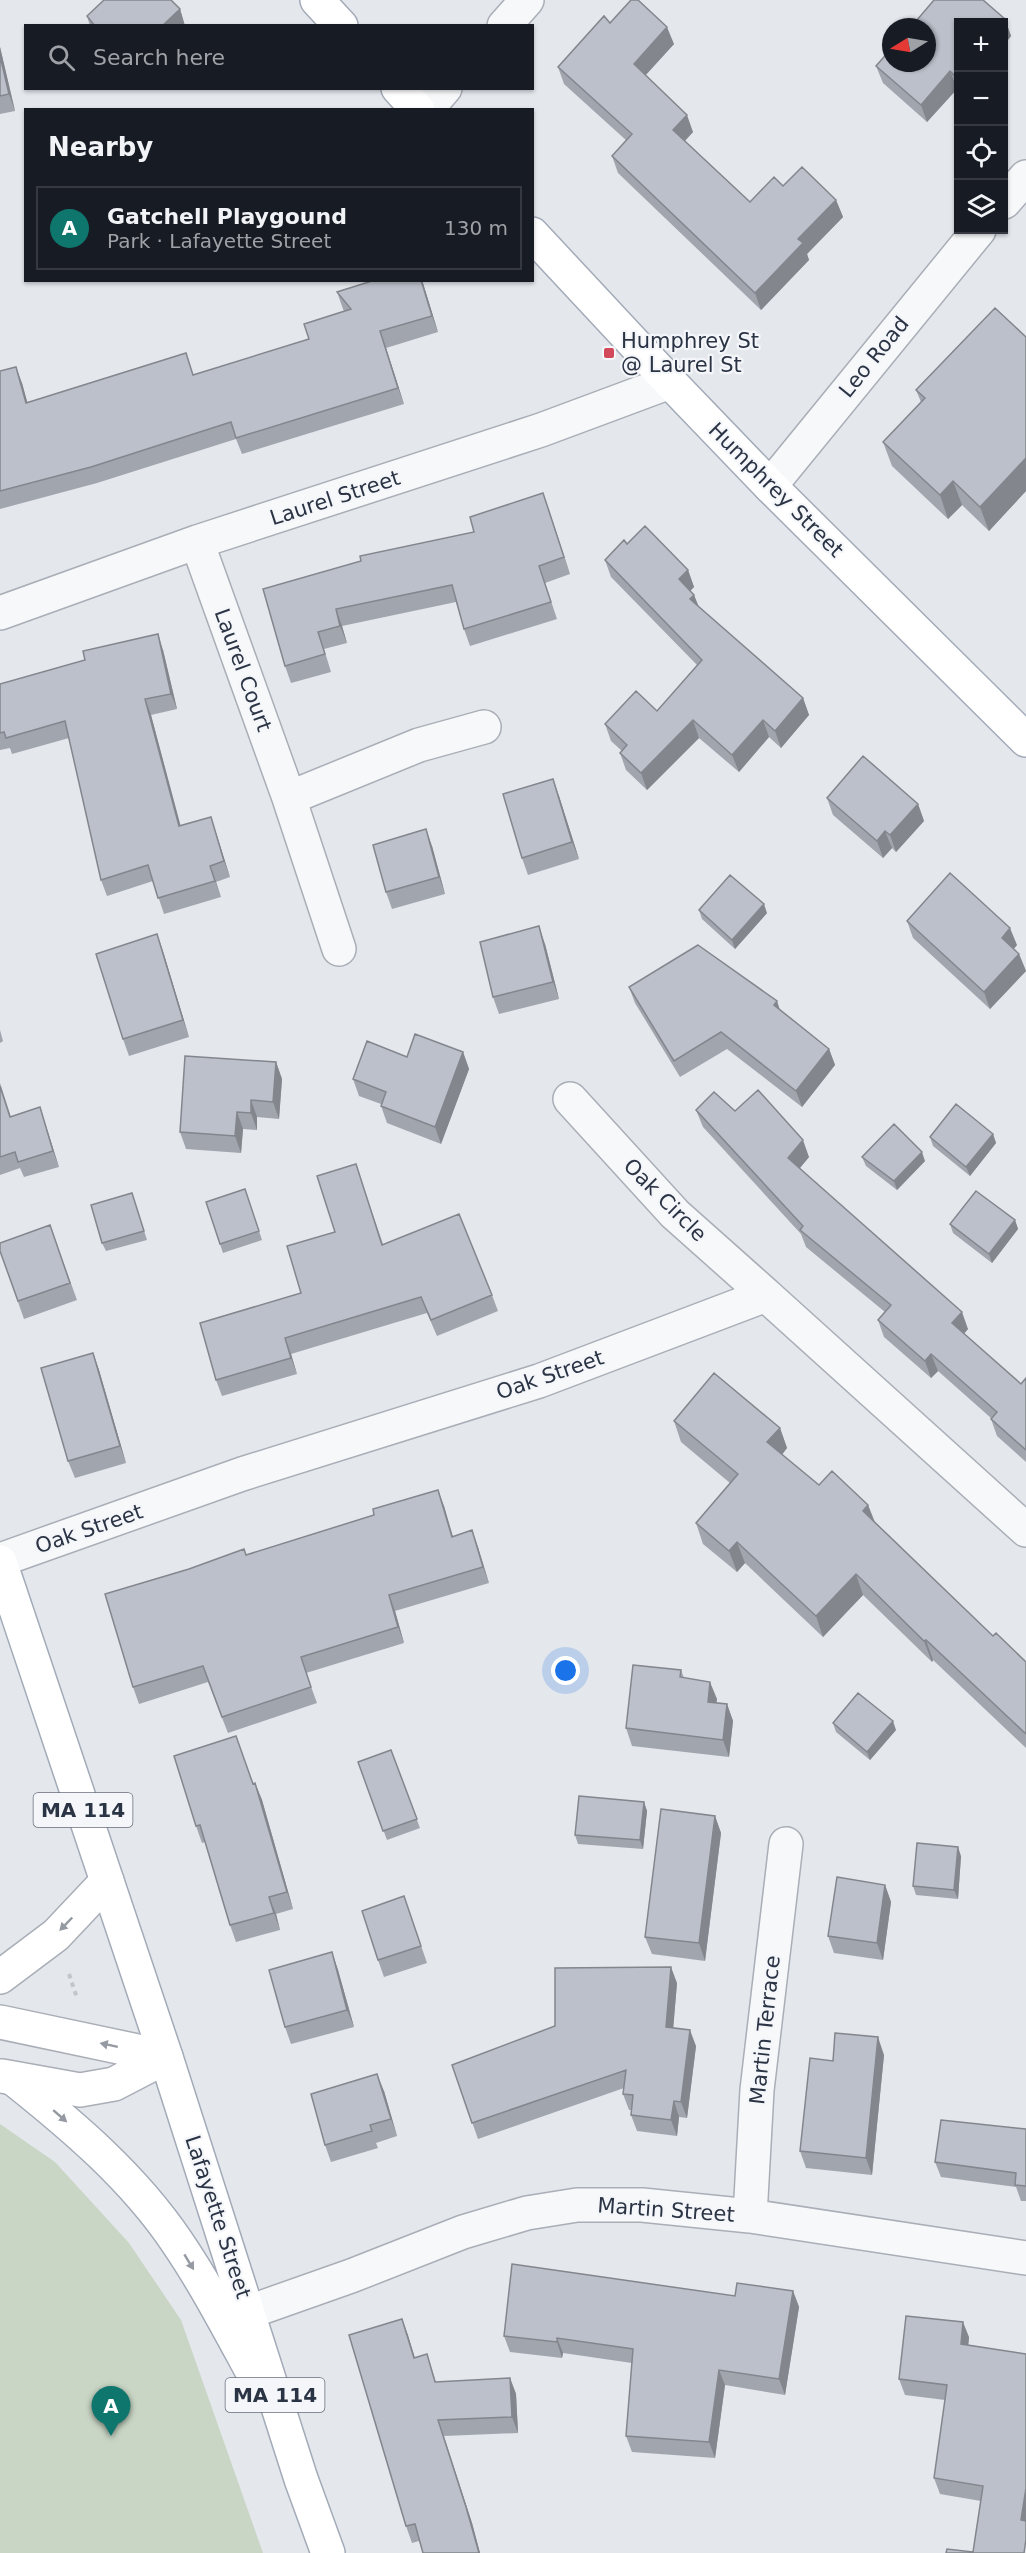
<!DOCTYPE html>
<meta charset="utf-8">
<style>
:root{--surface:#171b24;--page:#20242c;--text:#f1f3f6;--muted:#9ea1a6;--line:#363941;--accent:#0f766e}
body{margin:0;font-family:"DejaVu Sans",sans-serif;background:var(--page);color:var(--text)}
.controls{position:absolute;right:18px;top:18px;display:grid;overflow:hidden;border-radius:0px;box-shadow:0 2px 4px #0004}
.controls button{width:54px;height:54px;display:grid;place-items:center;padding:0;border:0;border-bottom:2px solid var(--line);background:var(--surface);color:var(--text);font:30px sans-serif}
.compass{position:absolute;left:882px;top:18px;width:54px;height:54px;border-radius:50%;background:var(--surface);box-shadow:0 2px 4px #0004;rotate:259deg}
.you{position:absolute;left:566px;top:1671px;width:21px;height:21px;margin:-15px;border:4px solid #fff;border-radius:50%;background:#1a73e8;box-shadow:0 0 0 9px #1a73e833}
.badge{display:grid;place-items:center;width:39px;height:39px;border-radius:50%;background:var(--accent);color:#fff;font-size:20px;font-weight:700}
.pin{position:absolute;translate:-50% -50px;filter:drop-shadow(0 2px 3px #0008)}
.pin::after{content:'';position:absolute;top:32px;width:21px;height:18px;background:inherit;clip-path:polygon(0 0,100% 0,50% 100%)}
.list{margin:0;padding:0;list-style:none}
h2{display:flex;justify-content:space-between;align-items:center;height:78px;margin:0;padding:0 24px;font-size:26px}
h2 small{font-size:20px;font-weight:400;color:var(--muted)}
.list li{display:grid;grid-template-columns:39px 1fr auto;gap:18px;align-items:center;box-sizing:border-box;height:84px;margin:0 12px 12px;padding:0 12px;border:2px solid var(--line);border-radius:0px}
.list b{display:block;font-size:22px;white-space:nowrap}
.list p{margin:0;font-size:20px;white-space:nowrap;color:var(--muted)}
.list em{font-size:20px;font-style:normal;color:var(--muted)}
.icon{flex:none;width:33px;height:33px;fill:none;stroke:currentColor;stroke-width:2;stroke-linecap:round;stroke-linejoin:round}
.map{position:relative;flex:none;width:1026px;height:2553px;overflow:hidden}
.search{position:absolute;background:var(--surface);box-shadow:0 2px 4px #0004;left:24px;top:24px;width:510px;height:66px;display:flex;align-items:center;gap:15px;box-sizing:border-box;padding:0 21px;border-radius:0px;color:var(--muted);font-size:22px}
.panel{position:absolute;background:var(--surface);box-shadow:0 2px 4px #0004;left:24px;top:108px;width:510px;height:174px;border-radius:0px}
.map>svg:first-child{display:block}
.green{fill:#c9d6c5}
.lines{fill:none;stroke-linecap:round;stroke-linejoin:round}
.minor-casing{stroke:#a9aeb7;stroke-width:36}
.secondary-casing{stroke:#a9aeb7;stroke-width:36}
.primary-casing{stroke:#a3abb8;stroke-width:36}
.path{stroke:#c2c5cb;stroke-width:4;stroke-dasharray:4.5 4.5;stroke-linecap:butt}
.minor{stroke:#f7f8fa;stroke-width:33}
.secondary{stroke:#fff;stroke-width:33}
.primary{stroke:#fff;stroke-width:33}
.wall{fill:#a1a5ae}
.shaded-wall{fill:#83868d}
.building{fill:#bbc0ca;stroke:#83868d;stroke-width:1.5}
.oneway{fill:#959aa2}
.poi-dot{fill:#d1495b;stroke:#f4f6f9;stroke-width:2}
.labels{text-anchor:middle;stroke-width:4.5;stroke-linejoin:round;paint-order:stroke}
.shield{fill:#f4f6f9;stroke:#676e7b;stroke-width:1.5}
.shield-label{font-size:20px;font-weight:bold;fill:#2b3445}
.poi-label{font-size:21px;fill:#2b3445;stroke:#f4f6f9;text-anchor:start}
.street-label{font-size:21px;fill:#2b3445;stroke:#f4f6f9}
</style>
<div class="map">
<svg width="1026" height="2553" viewBox="0 0 1026 2553">
<rect width="100%" height="100%" fill="#e4e7ec"/>
<path class="green" d="M0,2124L55,2162L129,2243L181,2320L263,2553H0Z"/>
<g class="lines">
<defs>
<path id="minor" d="M504,26L527,0
M426,110L445,88
M1004,202L1026,177
M770,486L979,230
M197,542L289,798L339,949
M0,613L197,542L541,430L670,382
M289,798L419,745L484,727
M570,1099L675,1214L766,1295
M0,1560L242,1474L539,1381L766,1295L1026,1530
M750,2216L757,2090L786,1844
M249,2312L351,2276L463,2232L527,2213L577,2205H642L750,2216L1026,2258"/>
<path id="secondary" d="M0,1977L56,1935L107,1881
M0,2022L166,2057
M2,2076L80,2090L114,2084L166,2057"/>
<path id="primary" d="M317,0L341,26
M398,88L418,110
M532,234L670,382L770,486L1026,740
M0,1562L166,2057L301,2479L328,2553
M15,2080C74,2127 134,2178 177,2242C205,2283 229,2329 253,2373"/>
</defs>
<use href="#minor" class="minor-casing"/>
<use href="#secondary" class="secondary-casing"/>
<use href="#primary" class="primary-casing"/>
<path class="path" d="M69,1974L77,1998"/>
<use href="#minor" class="minor"/>
<use href="#secondary" class="secondary"/>
<use href="#primary" class="primary"/>
</g>
<path class="wall" d="M934,0H983L1005,19L1011,36L1004,45V22H958V91L957,89L927,122L883,83L876,66L891,49V63H927V27H911Z
M180,9L185,26H90L87,16Z
M610,23L674,44L646,75L693,132L685,141L750,202L783,186L836,200L843,217L807,254L809,260L761,310L618,173L612,156L627,141L564,84L558,67Z
M0,47L15,111L0,114Z
M375,280H422L438,332L386,348L404,404L242,454L236,439L97,483L0,509V371L22,383L27,402L194,375L309,339L344,311L343,309L337,292Z
M1026,337V491L989,531L962,505L948,519L892,466L883,442L921,402L916,390Z
M543,493L570,574L545,583L557,619L470,646L464,629L456,602L342,626L347,643L324,649L331,672L291,683L285,666L263,589L474,532Z
M627,544L688,570L694,587L690,591L694,595L698,606L803,698L809,715L781,748L769,737L739,772L699,738L647,790L626,770L620,753L622,751L611,741L605,724L657,711L697,665L611,577L605,560Z
M163,650L177,709L151,715L180,826L216,833L230,877L216,882L221,897L164,914L153,881L107,896L101,880L69,738L12,754L10,748L0,750V684Z
M559,796L579,859L528,875L522,858Z
M827,798L918,804L924,821L896,852L892,848L883,858L833,815Z
M432,846L445,894L392,909L386,892Z
M699,910L767,913L735,949L702,919Z
M907,921L1017,945L1014,949L1019,954L1026,971L990,1009L913,938Z
M157,934L189,1037L129,1056L123,1039Z
M545,944L559,999L499,1014L493,997Z
M629,987L777,1001L780,1010L829,1049L835,1065L802,1107L727,1049L680,1077L635,1003Z
M0,1030L3,1041L0,1043Z
M463,1052L469,1069L441,1144L387,1123L381,1106V1104L359,1096L353,1079L407,1057Z
M276,1062L282,1079L279,1119L257,1117V1130L243,1129L241,1153L186,1149L180,1132Z
M0,1083L11,1117L45,1123L59,1167L24,1177L20,1168L0,1175Z
M696,1110L735,1111L809,1157L800,1168L968,1329L964,1334L1021,1384L1026,1378V1462L997,1436L991,1419V1418L938,1371L931,1378L884,1337L878,1320L885,1312L806,1247L801,1234L703,1127Z
M993,1134L996,1143L970,1176L933,1146L930,1137Z
M862,1157L925,1161L897,1190L866,1166Z
M361,1180L383,1244L492,1295L498,1311L437,1336L427,1313L291,1354L297,1374L222,1396L216,1380L301,1293L335,1232Z
M245,1189L262,1240L223,1253L206,1202Z
M132,1193L147,1240L106,1251L102,1243Z
M1015,1220L1018,1229L992,1263L953,1233L950,1224Z
M50,1225L77,1300L24,1319L0,1251Z
M93,1353L99,1370L126,1463L75,1478L68,1461Z
M674,1421L780,1428L787,1448L782,1455L819,1485L868,1505L875,1522L993,1636L1026,1662V1748L933,1660L932,1662L863,1595L823,1637L745,1563L737,1572L703,1544L696,1523L730,1483L681,1442Z
M444,1506L453,1536L472,1530L489,1583L395,1611L404,1643L306,1673L317,1703L228,1733L208,1682L139,1704L133,1687L246,1555Z
M681,1670L684,1678L717,1699L716,1703L727,1704L733,1721L729,1757L632,1746L626,1728Z
M833,1723L896,1730L870,1760L836,1732Z
M391,1750L420,1828L387,1840L358,1762Z
M253,1783H255L262,1800L293,1909L276,1914L280,1930L236,1942L230,1925L205,1842L202,1843L196,1826Z
M644,1802L647,1811L643,1849L578,1844L575,1835Z
M715,1816L721,1833L705,1961L652,1954L645,1937Z
M961,1856L958,1899L916,1895L913,1886Z
M885,1885L891,1902L883,1960L834,1953L828,1936Z
M404,1896L427,1963L384,1977L378,1960Z
M332,1952L338,1970L354,2027L291,2044L285,2027Z
M677,1983L673,2028L696,2046L687,2118L679,2117L677,2136L637,2131L631,2115V2110H629L623,2094L624,2088L478,2139L452,2065Z
M884,2055L872,2175L806,2168L800,2151L833,2061Z
M384,2091L397,2136L376,2143L378,2148L331,2162L325,2145Z
M1026,2129V2201H1021L1016,2187L941,2177L935,2162Z
M793,2291L799,2307L785,2395L725,2385L715,2458L632,2452L626,2436L632,2363L563,2353L562,2358L510,2352L504,2336L735,2296Z
M402,2319L415,2358L427,2354L436,2382L510,2378L516,2394L518,2433L444,2436L472,2523L480,2553H423L419,2541L412,2543L406,2526Z
M969,2337L968,2345L1026,2354L973,2552L981,2501L940,2494L934,2478L945,2400L905,2395L899,2379Z"/>
<path class="shaded-wall" d="M180,9L185,26H162Z
M1005,19L1011,36L1004,45V22H1002Z
M667,27L674,44L640,81L634,64Z
M0,47L15,111L9,94L0,56Z
M950,71L957,89L927,122L921,105Z
M958,72V86L955,76Z
M687,115L693,132L679,147L673,130Z
M836,200L843,217L807,254L809,260L761,310L755,293L798,239Z
M421,280H422L438,332L432,316Z
M380,331L386,348L404,404L398,388Z
M16,367L22,383L32,419L26,403Z
M1026,458V491L989,531L980,507Z
M953,481L962,505L948,519L940,495Z
M543,493L549,510L570,574L564,557Z
M688,570L694,587L685,596L679,579Z
M694,595L701,612L690,599Z
M336,609L342,626L347,643L340,626Z
M158,634L163,650L177,709L171,694Z
M803,698L809,715L781,748L775,731Z
M145,699L151,715L185,842L179,826Z
M693,720L699,738L647,790L641,773Z
M763,720L769,737L739,772L732,755Z
M553,779L559,796L579,859L572,842Z
M918,804L924,821L896,852L890,835Z
M211,817L216,833L230,877L224,861Z
M426,829L432,846L445,894L439,877Z
M885,831L892,848L883,858L877,841Z
M210,866L216,882L221,897L215,881Z
M764,904L767,913L735,949L732,940Z
M539,926L545,944L559,999L553,982Z
M1010,928L1017,945L1008,955L1002,938Z
M157,934L163,951L189,1037L183,1020Z
M1019,954L1026,971L990,1009L984,992Z
M777,1001L782,1018L774,1005Z
M829,1049L835,1065L802,1107L796,1091Z
M463,1052L469,1069L441,1144L435,1127Z
M276,1062L282,1079L279,1119L273,1102Z
M251,1100L257,1117V1130L251,1113Z
M40,1107L45,1123L59,1167L53,1151Z
M237,1112L243,1129L241,1153L235,1136Z
M993,1134L996,1143L970,1176L966,1167Z
M803,1140L809,1157L794,1175L788,1158Z
M922,1152L925,1161L897,1190L894,1181Z
M1015,1220L1018,1229L992,1263L989,1254Z
M962,1312L968,1329L958,1340L952,1323Z
M285,1338L291,1354L297,1374L291,1358Z
M93,1353L99,1370L126,1463L120,1446Z
M931,1354L938,1371L931,1378L925,1361Z
M780,1428L787,1448L775,1463L767,1442Z
M438,1490L444,1506L457,1553L452,1537Z
M868,1505L876,1526L863,1511Z
M472,1530L478,1547L489,1583L483,1567Z
M737,1542L745,1563L737,1572L729,1551Z
M856,1574L863,1595L823,1637L816,1616Z
M389,1595L395,1611L404,1643L398,1627Z
M926,1640L933,1660L932,1662L924,1641Z
M710,1682L717,1699L714,1719L708,1702Z
M727,1704L733,1721L729,1757L723,1740Z
M893,1721L896,1730L870,1760L867,1752Z
M255,1783L262,1800L293,1909L287,1892Z
M644,1802L647,1811L643,1849L640,1840Z
M715,1816L721,1833L705,1961L699,1943Z
M958,1847L961,1856L958,1899L954,1890Z
M885,1885L891,1902L883,1960L877,1943Z
M269,1897L276,1914L280,1930L274,1913Z
M332,1952L338,1970L354,2027L347,2010Z
M671,1967L677,1983L672,2043L666,2027Z
M690,2030L696,2046L687,2118L681,2102Z
M878,2037L884,2055L872,2175L866,2158Z
M377,2074L384,2091L397,2136L391,2119Z
M674,2101L679,2117L677,2136L671,2120Z
M793,2291L799,2307L785,2395L779,2379Z
M402,2319L408,2335L420,2375L414,2358Z
M963,2322L969,2337L967,2360L961,2344Z
M557,2338L563,2353L562,2358L557,2342Z
M719,2370L725,2385L715,2458L709,2442Z
M510,2378L516,2394L518,2433L512,2417Z
M438,2420L472,2523L480,2553H479Z
M1026,2488V2534L1021,2520Z"/>
<path class="building" d="M104,0H171L180,9L162,26H95L87,16Z
M631,0H638L667,27L634,64L687,115L673,130L750,202L774,177L783,186L802,167L836,200L798,239L803,243L755,293L612,156L632,134L558,67L604,16L610,23Z
M934,0H983L1005,19L1002,22H958V72L955,76L950,71L921,105L876,66L891,49V63H927V27H911Z
M0,56L9,94L0,96Z
M375,280H421L432,316L380,331L398,388L236,438L231,422L91,467L0,491V371L16,367L26,403L186,353L193,375L309,339L304,324L351,309L337,292Z
M995,308L1026,337V458L980,507L953,481L940,495L883,442L925,398L916,390Z
M543,493L564,557L539,566L551,602L464,629L452,585L336,609L340,626L318,632L325,654L285,666L263,589L361,561L360,556L474,532L470,517Z
M645,526L688,570L679,579L694,595L690,599L803,698L775,731L763,720L732,755L693,720L641,773L620,753L627,745L605,724L636,691L657,711L702,660L605,560L624,540L627,544Z
M158,634L171,694L145,699L179,826L211,817L224,861L210,866L215,881L158,898L148,865L101,880L65,721L6,738L4,732L0,733V684L85,660L83,651Z
M863,756L918,804L890,835L885,831L877,841L827,798Z
M553,779L572,842L522,858L503,794Z
M426,829L439,877L386,892L373,845Z
M950,873L1010,928L1002,938L1019,954L984,992L907,921Z
M730,875L764,904L732,940L699,910Z
M539,926L553,982L493,997L480,942Z
M157,934L183,1020L123,1039L96,954Z
M698,945L777,1001L774,1005L829,1049L796,1091L721,1032L674,1061L629,987Z
M415,1034L463,1052L435,1127L381,1106L386,1092L353,1079L367,1041L407,1057Z
M185,1056L276,1062L273,1102L251,1100V1113L237,1112L235,1136L180,1132Z
M0,1086L10,1117L40,1107L53,1151L18,1162L15,1152L0,1157Z
M758,1090L803,1140L788,1158L962,1312L952,1323L1021,1384L1026,1378V1450L991,1419L997,1412L931,1354L925,1361L878,1320L891,1305L800,1230L803,1226L696,1110L714,1092L735,1111Z
M956,1104L993,1134L966,1167L930,1137Z
M894,1124L922,1152L894,1181L862,1157Z
M356,1164L382,1245L459,1214L492,1295L431,1320L421,1297L285,1338L291,1358L216,1380L200,1323L301,1293L287,1246L335,1232L317,1176Z
M245,1189L259,1231L220,1244L206,1202Z
M976,1191L1015,1220L989,1254L950,1224Z
M132,1193L144,1231L102,1243L91,1205Z
M50,1225L70,1283L18,1301L0,1251V1243Z
M93,1353L120,1446L68,1461L41,1368Z
M714,1373L780,1428L767,1442L819,1485L832,1471L868,1505L863,1511L993,1636L996,1633L1026,1662V1734L926,1640L924,1641L856,1574L816,1616L737,1542L729,1551L696,1523L738,1474L674,1421Z
M438,1490L452,1537L472,1530L483,1567L389,1595L398,1627L301,1657L311,1687L222,1717L203,1666L133,1687L105,1594L189,1569L244,1549L246,1555L374,1515L373,1509Z
M633,1665L681,1670L680,1677L710,1682L708,1702L727,1704L723,1740L626,1728Z
M858,1693L893,1721L867,1752L833,1723Z
M236,1736L253,1784L255,1783L287,1892L269,1897L274,1913L230,1925L200,1825L196,1826L174,1756Z
M391,1750L417,1819L383,1831L358,1762Z
M579,1796L644,1802L640,1840L575,1835Z
M661,1809L715,1816L699,1943L645,1937Z
M917,1843L958,1847L954,1890L913,1886Z
M837,1877L885,1885L877,1943L828,1936Z
M404,1896L421,1946L378,1960L362,1911Z
M332,1952L347,2010L285,2027L269,1970Z
M671,1967L666,2027L690,2030L681,2102L674,2101L671,2120L631,2115L633,2095L623,2094L626,2070L472,2123L452,2065L555,2026V1968Z
M835,2033L878,2037L866,2158L800,2151L810,2058L833,2061Z
M377,2074L391,2119L370,2125L372,2131L325,2145L311,2094Z
M941,2120L1026,2129V2186L1015,2185L1016,2173L935,2162Z
M512,2264L735,2296L737,2283L793,2291L779,2379L719,2370L709,2442L626,2436L633,2349L557,2338V2342L504,2336Z
M906,2316L963,2322L961,2344L1026,2354V2488L1021,2520L1026,2521V2539L1024,2553H946L947,2549L973,2552L983,2486L934,2478L947,2385L899,2379Z
M402,2319L414,2358L427,2354L435,2382L510,2378L512,2417L438,2420L466,2507L479,2553H423L415,2524L406,2526L349,2335Z"/>
<defs><path id="oneway-solid" d="M-6-.8H1V-3.2L6.5 0L1 3.2V.8H-6Z" transform="scale(1.5)"/></defs>
<g class="oneway">
<use href="#oneway-solid" transform="translate(66 1924) rotate(134)"/>
<use href="#oneway-solid" transform="translate(109 2045) rotate(-168)"/>
<use href="#oneway-solid" transform="translate(60 2116) rotate(41)"/>
<use href="#oneway-solid" transform="translate(189 2262) rotate(59)"/>
</g>
<rect class="poi-dot" x="603" y="347" width="12" height="12" rx="3"/>
<g class="labels">
<g class="shield">
<rect x="33.5" y="1793" width="99" height="34" rx="4.5"/>
<rect x="225.5" y="2378" width="99" height="34" rx="4.5"/>
</g>
<g class="shield-label">
<text x="83" y="1817">MA 114</text>
<text x="275" y="2402">MA 114</text>
</g>
<g class="poi-label">
<text x="621" y="348">Humphrey St<tspan x="621" dy="24">@ Laurel St</tspan></text>
</g>
<g class="street-label">
<text transform="translate(874 357) rotate(-51)" y="7">Leo Road</text>
<text transform="translate(776 490) rotate(45)" y="7">Humphrey Street</text>
<text transform="translate(335 498) rotate(-18)" y="7">Laurel Street</text>
<text transform="translate(243 670) rotate(70)" y="7">Laurel Court</text>
<text transform="translate(665 1200) rotate(45)" y="7">Oak Circle</text>
<text transform="translate(550 1375) rotate(-19)" y="7">Oak Street</text>
<text transform="translate(89 1529) rotate(-19)" y="7">Oak Street</text>
<text transform="translate(765 2030) rotate(-84)" y="7">Martin Terrace</text>
<text transform="translate(666 2210) rotate(4)" y="7">Martin Street</text>
<text transform="translate(218 2217) rotate(72)" y="7">Lafayette Street</text>
</g>
</g>
</svg>
<div class="controls">
<button>+</button>
<button>−</button>
<button><svg class="icon" aria-label="locate" viewBox="0 0 24 24"><circle cx="12" cy="12" r="6"/><path d="M12 2v4M12 18v4M2 12h4M18 12h4"/></svg></button>
<button><svg class="icon" aria-label="layers" viewBox="0 0 24 24"><path d="M12 4l9 5-9 5-9-5zM3 14l9 5 9-5"/></svg></button>
</div>
<svg class="compass" viewBox="-18 -18 36 36"><path d="M0-13l5 13h-10z" fill="#e53935"/><path d="M0 13l5-13h-10z" fill="#9ea1a6"/></svg>
<div class="you"></div>
<div class="pin badge" style="left:111px;top:2436px">A</div>
<div class="search"><svg class="icon" aria-label="search" viewBox="0 0 24 24"><circle cx="10" cy="10" r="6"/><path d="M15 15l6 6"/></svg>Search here</div>
<section class="panel">
<h2>Nearby<small></small></h2>
<ul class="list">
<li><span class="badge">A</span><div><b>Gatchell Playgound</b><p>Park · Lafayette Street</p></div><em>130 m</em></li>
</ul>
</section>
</div>
